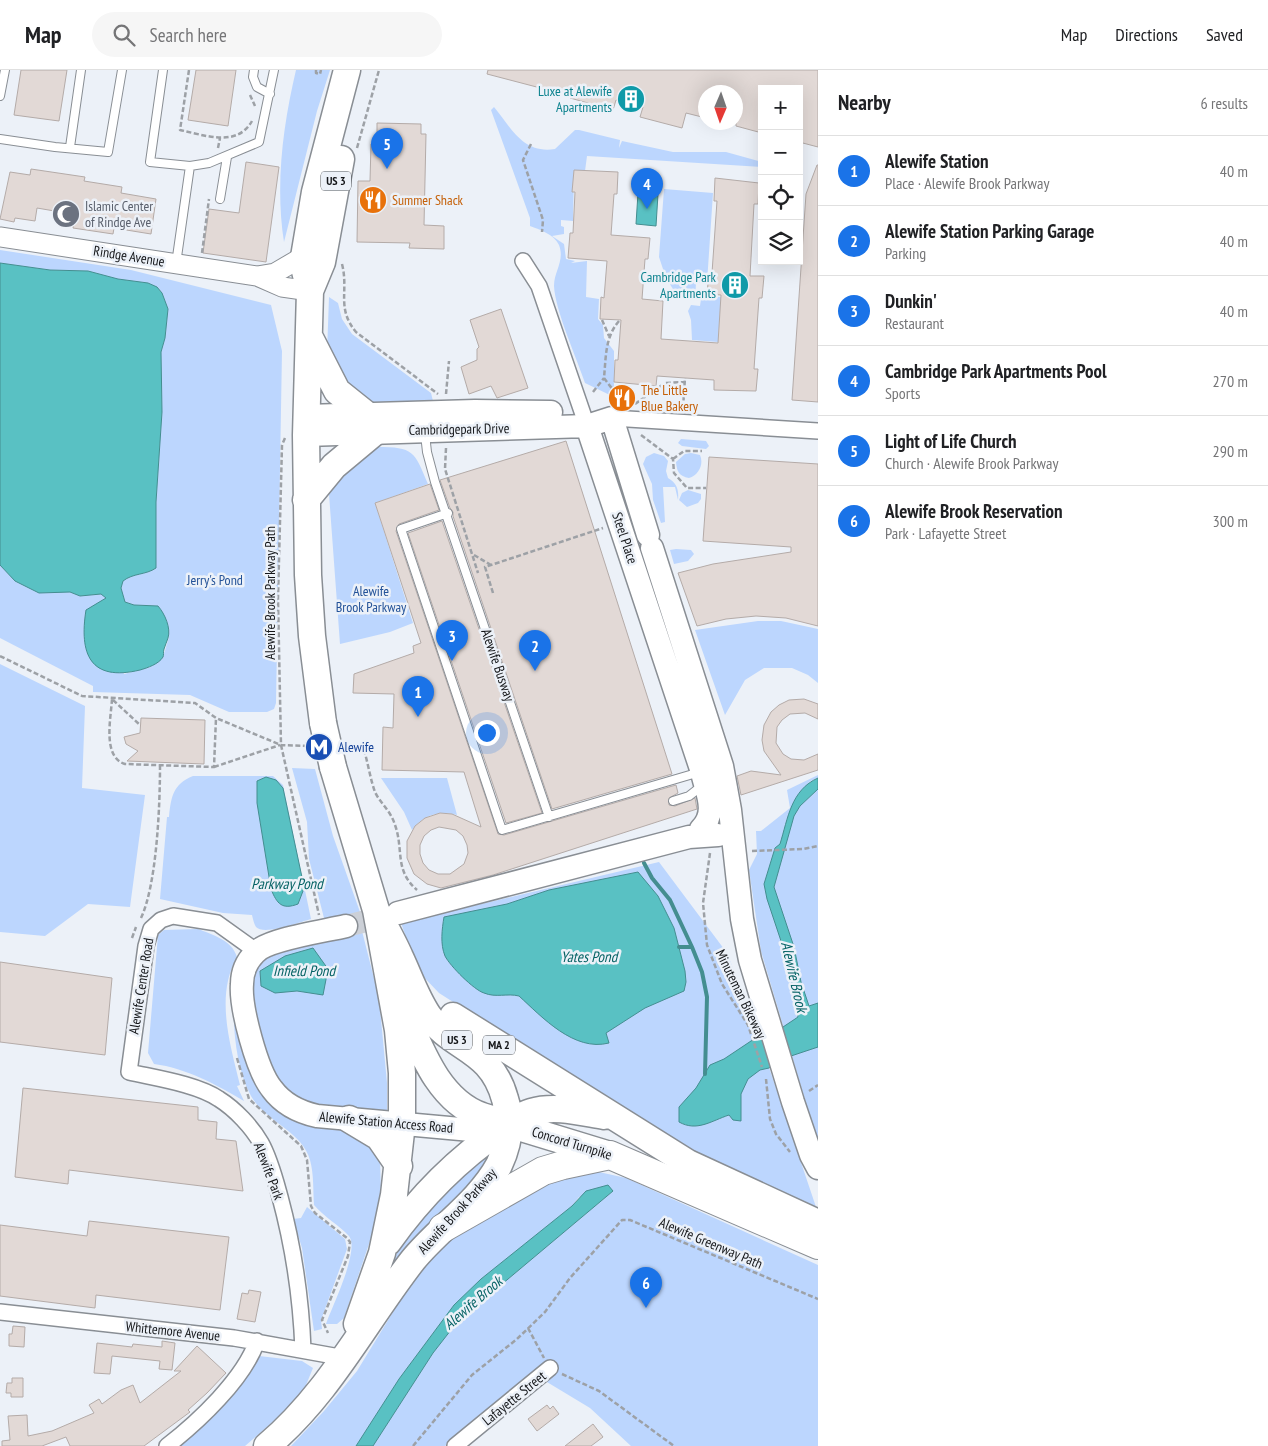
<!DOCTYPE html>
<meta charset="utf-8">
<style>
:root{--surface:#fff;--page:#f6f6f6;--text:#202124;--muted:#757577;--line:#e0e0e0;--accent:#1a73e8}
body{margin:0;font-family:"PT Sans Narrow",sans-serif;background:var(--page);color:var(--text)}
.controls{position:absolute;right:15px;top:15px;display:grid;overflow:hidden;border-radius:0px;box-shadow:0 5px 20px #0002}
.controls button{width:45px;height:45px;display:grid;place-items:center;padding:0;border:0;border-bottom:1px solid var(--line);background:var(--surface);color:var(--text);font:25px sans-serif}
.compass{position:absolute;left:698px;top:15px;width:45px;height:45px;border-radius:50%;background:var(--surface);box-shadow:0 5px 20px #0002;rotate:182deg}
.you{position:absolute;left:486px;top:662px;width:18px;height:18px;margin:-12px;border:4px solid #fff;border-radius:50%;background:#1a73e8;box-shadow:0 0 0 8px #1a73e833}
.badge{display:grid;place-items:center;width:32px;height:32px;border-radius:50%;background:var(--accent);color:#fff;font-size:16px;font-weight:700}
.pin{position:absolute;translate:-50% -41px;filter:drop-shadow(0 1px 2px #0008)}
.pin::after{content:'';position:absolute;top:26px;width:18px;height:15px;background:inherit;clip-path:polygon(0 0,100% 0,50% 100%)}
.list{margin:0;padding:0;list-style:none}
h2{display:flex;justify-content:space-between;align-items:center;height:65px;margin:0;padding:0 20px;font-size:21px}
h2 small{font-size:16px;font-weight:400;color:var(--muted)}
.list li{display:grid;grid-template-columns:32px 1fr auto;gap:15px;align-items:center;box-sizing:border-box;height:70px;padding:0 20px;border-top:1px solid var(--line)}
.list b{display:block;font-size:19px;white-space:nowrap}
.list p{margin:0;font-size:16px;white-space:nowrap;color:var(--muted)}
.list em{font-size:16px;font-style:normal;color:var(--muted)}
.icon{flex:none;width:28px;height:28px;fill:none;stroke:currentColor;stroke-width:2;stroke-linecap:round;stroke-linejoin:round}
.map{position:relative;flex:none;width:818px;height:1376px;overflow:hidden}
header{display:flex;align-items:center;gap:30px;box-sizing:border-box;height:70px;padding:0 25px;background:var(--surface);border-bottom:1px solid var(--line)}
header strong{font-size:24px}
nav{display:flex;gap:28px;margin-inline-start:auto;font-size:18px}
.search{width:350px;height:45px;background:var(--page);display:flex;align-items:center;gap:12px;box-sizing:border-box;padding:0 18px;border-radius:28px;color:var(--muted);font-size:19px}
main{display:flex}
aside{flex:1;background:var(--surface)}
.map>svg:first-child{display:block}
.green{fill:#bcd6fe}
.water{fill:#59c1c3;stroke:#448e90}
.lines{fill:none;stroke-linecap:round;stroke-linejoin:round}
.stream{stroke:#448e90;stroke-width:4}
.building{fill:#e2d9d6;stroke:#b4aba8;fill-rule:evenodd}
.secondary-tunnel{stroke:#ccd0d7;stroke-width:22;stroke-dasharray:22 11;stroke-linecap:butt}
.service-casing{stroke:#898e94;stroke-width:10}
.minor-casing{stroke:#898e94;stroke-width:18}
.tertiary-casing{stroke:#898e94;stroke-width:21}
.secondary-casing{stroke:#898e94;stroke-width:25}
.trunk-casing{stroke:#898e94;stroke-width:29}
.motorway-casing{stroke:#898e94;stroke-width:30}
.path{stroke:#9da1a6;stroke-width:2.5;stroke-dasharray:5 2.5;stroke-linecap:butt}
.service{stroke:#fff;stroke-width:8}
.minor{stroke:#fff;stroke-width:15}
.tertiary{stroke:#fff;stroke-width:19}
.secondary{stroke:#fff;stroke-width:22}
.trunk{stroke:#fff;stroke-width:26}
.motorway{stroke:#fff;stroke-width:28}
.trunk-bridge-casing{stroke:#898e94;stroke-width:29;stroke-linecap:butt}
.trunk-bridge{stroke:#fff;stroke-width:26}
.labels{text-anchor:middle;stroke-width:5;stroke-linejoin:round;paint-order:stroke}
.shield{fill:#ecf1f8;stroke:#55585c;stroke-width:1}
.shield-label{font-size:12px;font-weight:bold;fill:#141619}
.culture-label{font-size:14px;fill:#0d838f;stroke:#ecf1f8;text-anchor:end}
.food-label{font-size:14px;fill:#c56008;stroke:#ecf1f8;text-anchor:start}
.worship-label{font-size:14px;fill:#5b616d;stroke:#ecf1f8;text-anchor:start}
.street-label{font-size:14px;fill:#141619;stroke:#ecf1f8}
.park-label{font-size:14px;fill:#235298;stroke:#ecf1f8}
.transit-label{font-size:14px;fill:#164399;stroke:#ecf1f8;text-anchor:start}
.water-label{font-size:15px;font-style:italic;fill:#066365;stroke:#ecf1f8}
</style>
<header>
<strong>Map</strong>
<div class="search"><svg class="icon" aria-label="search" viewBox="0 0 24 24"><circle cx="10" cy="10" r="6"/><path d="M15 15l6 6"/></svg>Search here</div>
<nav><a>Map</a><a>Directions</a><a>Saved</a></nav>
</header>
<main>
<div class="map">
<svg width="818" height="1376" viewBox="0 0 818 1376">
<rect width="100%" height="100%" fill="#ecf1f8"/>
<path class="green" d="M296,0H330L317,41L284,172C275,115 283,55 296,0Z
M494,37C512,59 523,84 555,79L575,60H579L620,70L619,78L622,71L673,82H726L762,92V97L587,86L585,101H574L573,151L561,150V156L564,157V164L552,166L564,174L566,189L575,191L571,193L587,191L586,227L599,229L598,249L603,255L604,268L614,281V327L585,313C577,289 555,240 554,216C554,201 565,191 559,175C554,164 540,160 530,156V148L491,40Z
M664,119L713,123L707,213H696L695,229L678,227L666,208L659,187Z
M0,180L131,200L271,235L282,281L276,633L274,639L267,642H229L190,625L93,622V616L0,568V495L15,511L54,522H70L80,526L101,524L107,528L104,530L124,604L150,597L163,587L169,567L158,536L134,535L125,532L121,518L123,511C133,503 146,505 156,498V432L162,342L161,282L165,268L168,239L162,223L157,217L148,213L118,209L88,201L50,200L0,193Z
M702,222H706V226L721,227L718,272L692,270L691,250L688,241L691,235L700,236Z
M329,227L338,233L342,249L352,264L431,323L434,335L375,334L357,329L327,283Z
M681,369L706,371L709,376L706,379L682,376L678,373Z
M377,377C414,377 414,381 428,414L375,433L413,553L390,562L340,574L329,424L333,410Z
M654,383L664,386L668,391L666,401L668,408C677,413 679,420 678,430L675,417H663L665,452L661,453L653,430L652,414L643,394L646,387Z
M691,383L700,385C704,394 699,405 689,408C679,406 677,402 676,392L685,384Z
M688,420L701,424V429L698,433L687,437L679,430L682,423Z
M676,479L691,480L694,484L688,491L674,494L670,480Z
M758,551H781L818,559V613L808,605L792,598H764L745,610L725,645L695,560Z
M0,594L85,636L82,718L145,725L130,837L88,834L45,866L0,862Z
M292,698L315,699L333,766L360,842L325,852L309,789L307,752Z
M818,705V708L809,712L801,735L818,719V1074L761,881L749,800L757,784L756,761H761L790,738L787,720Z
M193,706H273L283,715L311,849C300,852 264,866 256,857C254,854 253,849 252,845L223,843L160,829L167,747H169C171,727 173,714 193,706Z
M381,708H447L457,745C439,740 423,745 412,760L404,742Z
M659,792L727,883L752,947L816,1137L680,1077L439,923L418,901L401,853Z
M198,859C213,865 232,870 237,887C215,926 230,974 240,1015L237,1016L244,1031C217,1015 186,998 154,994L148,983L158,865L164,860Z
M362,861L379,928L387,1013V1042L317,1036L295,1027L275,1008L264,984L250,922L256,891L272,881Z
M234,918L248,997L254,1010L305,1053L349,1061L362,1067L380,1090L381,1123L372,1165L344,1248L337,1254H326C332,1237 360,1180 349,1166C339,1155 324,1147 314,1135C313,1121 314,1104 310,1090C303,1062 265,1051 251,1026C235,997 232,951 234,918Z
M497,1073L491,1092L381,1219L400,1176L422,1143Z
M587,1102H599L626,1108L818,1195V1376H631L590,1338L532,1303L445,1376H373L433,1283L458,1251L612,1122L579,1127L572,1136L481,1209L454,1235L399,1309L356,1376H291L324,1341L357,1301L418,1201L442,1176L470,1156L544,1115L560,1108Z
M307,1137L345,1169L347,1179L321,1250L322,1259L314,1261L302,1178L293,1149L301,1148Z
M259,1286L302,1291L313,1298L304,1320L285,1341L245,1376H178Z"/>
<path class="water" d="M638,123L658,124L656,156L636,154Z
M0,193L50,200L88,201L118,209L148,213L157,217L162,223L168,239L165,268L161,282L162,342L156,432V498C146,505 133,503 123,511L121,518L125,532L134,535L158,536C165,544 171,558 168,568C167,572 165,575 164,579C163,582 164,585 163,587C159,594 147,598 140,600C90,612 79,584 86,540L106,528L101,524L80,526L70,522L39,523L15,511L0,495Z
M266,707L276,710L283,718L303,812V821L298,834C282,840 277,834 271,819L257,733V711Z
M818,708V719L800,736L794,746L774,817L794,877L801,912L809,936L818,933V977L782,989L769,998L760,1000L748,1009L741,1024V1051L733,1050L729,1045C711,1051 697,1062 679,1052V1037L696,1018L710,995L724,989L763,963L783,957L798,947L789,895L767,829L764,814L775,778L780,774C788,748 791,720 818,708Z
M638,802L658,826L674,858L685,901L686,912L684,921L645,938L606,963L609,973C574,982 542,947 519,926C507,923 496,928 484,923C474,920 450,896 445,886C440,874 442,859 444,847L507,834L549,820Z
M313,878L328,899L323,925L297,921L275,923L261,916L260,901L285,886Z
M608,1115L613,1121L458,1251L433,1283L373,1376H356L399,1309L454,1235L481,1209L572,1136L586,1121Z"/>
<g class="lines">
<path class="stream" d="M644,793L652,808L670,830L692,877
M679,877H692L702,902L707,927L705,1004"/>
</g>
<path class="building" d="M21,0H67L59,51L14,45Z
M196,0H236L228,56L188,50Z
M488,0H818V77L799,72V19H762V63L736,56V22H706V48L686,43L682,58L640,47L643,37L616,30L613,40L570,28L571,26L487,4Z
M377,53L421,54V64H426L424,155L444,156V179L409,178L410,173L357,172L358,111H370L371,74H377Z
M246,92L279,97L266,192L203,183L209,139L239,143Z
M817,95H818V332L792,330L806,124Z
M31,99L85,107L84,111L122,117L121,123L156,129L151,164L114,158L113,164L73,158L74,151L65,150L66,143L37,138L35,151L15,148L14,152L0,149L10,102L30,105Z
M574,100L618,102L617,124H614L611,165L650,168L648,189H645L642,229L663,231L661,269L718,273L721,225L707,224L709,203H712L717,131H714L715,108L759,113L758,134H754L750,206H764L762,228H759L754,299H758L756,321L714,320V310L657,306L656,316L614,312L615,290H618L621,250L600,249L601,227L604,228L607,191L568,188L570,163H573L575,122H572Z
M501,239L528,318L497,328L491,316L469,324L461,297L477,290V279L479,277L470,250Z
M566,371L672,704L552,739L453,446V442L450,438L440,410Z
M709,387L818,394V556L786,548L756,546L726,549L697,556L678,503L713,494L791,482V477L703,471Z
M430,414L439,440L399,454L396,461L498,764L504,765L676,715L678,723L669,728V735L675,736L695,728L697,739L493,805L441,818L427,814L414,804L407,788V771L415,756L425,748L440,743L452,744L481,757L464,702L382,700L383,657L393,658L394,624L353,623L354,604L414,583L413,576L421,573L375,433ZM439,757L456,760L463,766L467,775L468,783L464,794L450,804H438L429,800L423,793L420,784V775L424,766L431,760Z
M442,451L542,743L506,753L408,463Z
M804,629L818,634V649L805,643L790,644L782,650L777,657L776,673L783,684L791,689L804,690L818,684V700L741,725L737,706L751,701L781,705L764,681L762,670L764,655L771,642L779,635L789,630Z
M141,648L205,650L204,694L127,691L138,681L126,674L124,667L140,663Z
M0,892L112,908L105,985L0,972Z
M23,1018L198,1037V1050L217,1052L216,1069L236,1071L243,1121L69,1100L68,1114L15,1107Z
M89,1151L229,1167L220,1240L96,1225L95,1238L0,1226V1155L87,1166Z
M249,1220L261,1222L255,1252L237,1249L242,1223L248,1224Z
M13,1256L25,1257L24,1277L9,1276V1264H12Z
M162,1271L175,1273L172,1300L159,1299L160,1291L112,1286L110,1304L94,1303L97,1273L132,1277L133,1274L162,1277Z
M197,1276L226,1303L207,1323L188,1340L190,1342L144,1376H70L66,1367L42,1376H2V1371L10,1370L8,1346L27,1345L28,1366L52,1361L94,1343L89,1335L99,1329L102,1334L121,1320L133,1315L140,1333L181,1301H174Z
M12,1308H23V1327H11V1323H6L7,1313H12Z
M547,1335L550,1339L553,1336L559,1344L537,1361L528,1349Z
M593,1354L603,1367L591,1376H565Z"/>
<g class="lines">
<path class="secondary-tunnel" d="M346,856L395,844"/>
<defs>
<path id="service" d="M163,0L150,92L190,96L209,93L259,72L274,0
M254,0L253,7L257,17L270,24
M0,26L5,0
M0,69L55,77L108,82L122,0
M70,77L81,0
M220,129L227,87
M176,194L190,96
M425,364L427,382L435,412L549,747
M448,443L401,459L502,760L700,702
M673,731L689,726L703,715"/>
<path id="minor" d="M523,191L539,216L587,356
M612,348L818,361
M256,881L217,853L173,846L161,850L151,859L146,876L129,1002C155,1008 197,1014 219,1029C235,1039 252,1057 261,1073C270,1089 275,1109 280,1127C294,1179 301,1226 303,1280
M0,1242L234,1268L345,1288
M167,1376C198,1352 244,1309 257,1271
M455,1376L550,1298"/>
<path id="tertiary" d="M0,167L257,206L282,217L310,221
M257,206L275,203L304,186"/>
<path id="secondary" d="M306,346L475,341L551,342
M612,348L648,465
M587,356L702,702C706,722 718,742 701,759
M306,365L587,356L612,348
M652,478L722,696L730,740L742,849L750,890L793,1032L811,1085L818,1098
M398,843L689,767L718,765
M346,856C326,861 267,869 255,883C247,891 242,902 242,914C240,937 257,1001 272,1019C283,1034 299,1042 317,1046L471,1060H489L507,1055"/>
<path id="trunk" d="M310,221L322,192L341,89
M310,268L337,321L367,345
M306,430L334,396L376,361
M323,653L312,566L308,505L306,365L310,221L303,193L315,122L347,0
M333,697L376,840L398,960L402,1003V1053L394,1125L382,1183L357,1254
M402,937C420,977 437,1030 482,1046L610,1085
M453,946L688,1093L818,1153
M349,1049L379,1067L399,1096
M388,1172C420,1127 456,1090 502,1059C511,1053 520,1045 531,1042C555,1035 580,1042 604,1046
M267,1376C329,1324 364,1253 413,1190C439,1158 479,1132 499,1095C509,1074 512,1051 505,1029C491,977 452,980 428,945C416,927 409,906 400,887C393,871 384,855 376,840"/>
<path id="motorway" d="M443,1158L543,1101L563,1095L610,1085L818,1175"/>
</defs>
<use href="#service" class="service-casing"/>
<use href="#minor" class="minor-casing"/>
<use href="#tertiary" class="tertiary-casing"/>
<use href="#secondary" class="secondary-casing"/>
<use href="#trunk" class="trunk-casing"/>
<use href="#motorway" class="motorway-casing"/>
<path class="path" d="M189,0L180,60C204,65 237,78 252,51
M316,0V3L320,4L321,0
M250,25L255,36
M531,74L523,90L543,150L542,162
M218,78L220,68
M357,78L379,0
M202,183L209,129
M342,194C349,221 336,238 356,262L438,324
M602,250L609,266
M619,251C605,267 606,287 604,308L623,333
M593,322L604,308
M446,324L449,291
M635,334L665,313L685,312
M683,338L685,308
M641,365L673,389L674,403L687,418H706
M285,368L282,375L278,529L281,675L319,845
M446,378L445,399L478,503
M673,389L684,381H702
M474,485L491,495
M493,523L485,497L603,458
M0,586L82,626L195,633L216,648L281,675L308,676
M112,629C111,648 102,687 125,694L214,697L216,648
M113,630L140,655
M349,677L364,680C368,693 370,708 375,722C380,733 391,741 395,755C404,780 394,800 417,820
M214,697L280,675
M752,781L803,779L818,776
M710,783L703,833L707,875L722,914L748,955L762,997
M141,848C157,814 160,734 160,696
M132,868L136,857
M237,988L249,1029L301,1076L307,1090L311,1136L315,1143L347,1168L350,1172L348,1186L322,1250L328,1263
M766,1009L770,1049L776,1064L790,1082
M809,1021L818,1015
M528,1258L544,1288
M562,1304L599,1321L674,1376
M413,1376L472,1305L517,1269L545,1242L570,1208L622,1150H630L818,1229"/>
<use href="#service" class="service"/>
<use href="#minor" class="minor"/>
<use href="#tertiary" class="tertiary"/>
<use href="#secondary" class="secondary"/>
<use href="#trunk" class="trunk"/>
<use href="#motorway" class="motorway"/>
<defs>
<path id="trunk-bridge" d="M323,653L333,697"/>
</defs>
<use href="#trunk-bridge" class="trunk-bridge-casing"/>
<use href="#trunk-bridge" class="trunk-bridge"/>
</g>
<defs>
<symbol id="building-disc" viewBox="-11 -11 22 22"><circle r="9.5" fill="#0f9aa8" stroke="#ecf1f8"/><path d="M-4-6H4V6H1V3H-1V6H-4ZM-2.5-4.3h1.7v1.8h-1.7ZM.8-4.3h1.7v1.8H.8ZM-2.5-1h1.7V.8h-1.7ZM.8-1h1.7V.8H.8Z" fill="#fff"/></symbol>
<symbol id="restaurant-disc" viewBox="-11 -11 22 22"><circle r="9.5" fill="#e8710a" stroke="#ecf1f8"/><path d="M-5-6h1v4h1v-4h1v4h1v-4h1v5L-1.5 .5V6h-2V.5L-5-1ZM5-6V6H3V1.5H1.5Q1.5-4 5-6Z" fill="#fff"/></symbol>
<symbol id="mosque-disc" viewBox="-11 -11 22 22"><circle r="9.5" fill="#6b7280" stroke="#ecf1f8"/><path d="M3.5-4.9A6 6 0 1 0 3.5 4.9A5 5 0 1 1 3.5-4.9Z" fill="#fff"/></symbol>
<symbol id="metro-disc" viewBox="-11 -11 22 22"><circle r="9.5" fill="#1a4fb4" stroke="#ecf1f8"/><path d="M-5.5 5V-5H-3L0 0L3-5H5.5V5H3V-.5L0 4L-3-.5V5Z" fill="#fff"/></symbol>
</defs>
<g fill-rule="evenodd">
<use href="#building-disc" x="615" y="13" width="32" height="32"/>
<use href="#restaurant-disc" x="357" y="114" width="32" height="32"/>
<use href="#mosque-disc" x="50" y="128" width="32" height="32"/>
<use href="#building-disc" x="719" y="199" width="32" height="32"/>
<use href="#restaurant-disc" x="606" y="312" width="32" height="32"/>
<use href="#metro-disc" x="303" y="661" width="32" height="32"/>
</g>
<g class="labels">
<g class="shield">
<rect x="321" y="101.5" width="30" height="19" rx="4"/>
<rect x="442" y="960.5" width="30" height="19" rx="4"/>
<rect x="483" y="965.5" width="32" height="19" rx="4"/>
</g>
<g class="shield-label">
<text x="336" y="115">US 3</text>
<text x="457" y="974">US 3</text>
<text x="499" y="979">MA 2</text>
</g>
<g class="culture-label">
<text x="612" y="26">Luxe at Alewife<tspan x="612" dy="16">Apartments</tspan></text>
<text x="716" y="212">Cambridge Park<tspan x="716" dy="16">Apartments</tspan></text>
</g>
<g class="food-label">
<text x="392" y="135">Summer Shack</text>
<text x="641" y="325">The Little<tspan x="641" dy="16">Blue Bakery</tspan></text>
</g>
<g class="worship-label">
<text x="85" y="141">Islamic Center<tspan x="85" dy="16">of Rindge Ave</tspan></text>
</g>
<g class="street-label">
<text transform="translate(129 186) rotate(9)" y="5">Rindge Avenue</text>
<text transform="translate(459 359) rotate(-1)" y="5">Cambridgepark Drive</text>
<text transform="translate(625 468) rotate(72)" y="5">Steel Place</text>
<text transform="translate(270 523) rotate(-90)" y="5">Alewife Brook Parkway Path</text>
<text transform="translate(498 595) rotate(71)" y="5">Alewife Busway</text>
<text transform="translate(141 916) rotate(-81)" y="5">Alewife Center Road</text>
<text transform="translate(741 924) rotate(64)" y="5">Minuteman Bikeway</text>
<text transform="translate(386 1052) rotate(5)" y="5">Alewife Station Access Road</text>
<text transform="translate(572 1073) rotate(17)" y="5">Concord Turnpike</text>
<text transform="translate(269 1101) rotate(69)" y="5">Alewife Park</text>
<text transform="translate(457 1141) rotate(-48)" y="5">Alewife Brook Parkway</text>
<text transform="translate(711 1173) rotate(23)" y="5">Alewife Greenway Path</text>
<text transform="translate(173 1261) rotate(6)" y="5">Whittemore Avenue</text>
<text transform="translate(514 1328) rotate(-39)" y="5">Lafayette Street</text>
</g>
<g class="park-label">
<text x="215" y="515">Jerry's Pond</text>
<text x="371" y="526">Alewife<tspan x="371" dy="16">Brook Parkway</tspan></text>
</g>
<g class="transit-label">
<text x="338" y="682">Alewife</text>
</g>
<g class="water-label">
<text x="287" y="819">Parkway Pond</text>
<text x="589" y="892">Yates Pond</text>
<text x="304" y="906">Infield Pond</text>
<text transform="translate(794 907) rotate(77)" y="5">Alewife Brook</text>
<text transform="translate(473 1233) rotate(-41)" y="5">Alewife Brook</text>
</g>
</g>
</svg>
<div class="controls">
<button>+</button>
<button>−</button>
<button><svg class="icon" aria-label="locate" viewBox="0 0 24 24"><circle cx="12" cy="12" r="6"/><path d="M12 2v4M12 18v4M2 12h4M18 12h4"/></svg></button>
<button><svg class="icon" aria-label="layers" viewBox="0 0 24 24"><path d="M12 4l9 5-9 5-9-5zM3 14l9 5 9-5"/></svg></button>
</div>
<svg class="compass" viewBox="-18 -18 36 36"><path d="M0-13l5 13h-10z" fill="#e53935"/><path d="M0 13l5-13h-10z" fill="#757577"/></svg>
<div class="you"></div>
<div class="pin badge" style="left:418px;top:647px">1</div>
<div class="pin badge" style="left:535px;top:601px">2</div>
<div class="pin badge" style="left:452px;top:591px">3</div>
<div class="pin badge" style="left:647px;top:139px">4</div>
<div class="pin badge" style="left:387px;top:99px">5</div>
<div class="pin badge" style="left:646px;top:1238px">6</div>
</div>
<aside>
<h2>Nearby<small>6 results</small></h2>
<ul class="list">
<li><span class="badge">1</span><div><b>Alewife Station</b><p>Place · Alewife Brook Parkway</p></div><em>40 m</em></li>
<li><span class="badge">2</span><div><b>Alewife Station Parking Garage</b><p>Parking</p></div><em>40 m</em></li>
<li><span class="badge">3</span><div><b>Dunkin'</b><p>Restaurant</p></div><em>40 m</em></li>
<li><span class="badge">4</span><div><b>Cambridge Park Apartments Pool</b><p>Sports</p></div><em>270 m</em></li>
<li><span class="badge">5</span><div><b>Light of Life Church</b><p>Church · Alewife Brook Parkway</p></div><em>290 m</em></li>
<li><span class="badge">6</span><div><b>Alewife Brook Reservation</b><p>Park · Lafayette Street</p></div><em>300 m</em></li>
</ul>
</aside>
</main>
